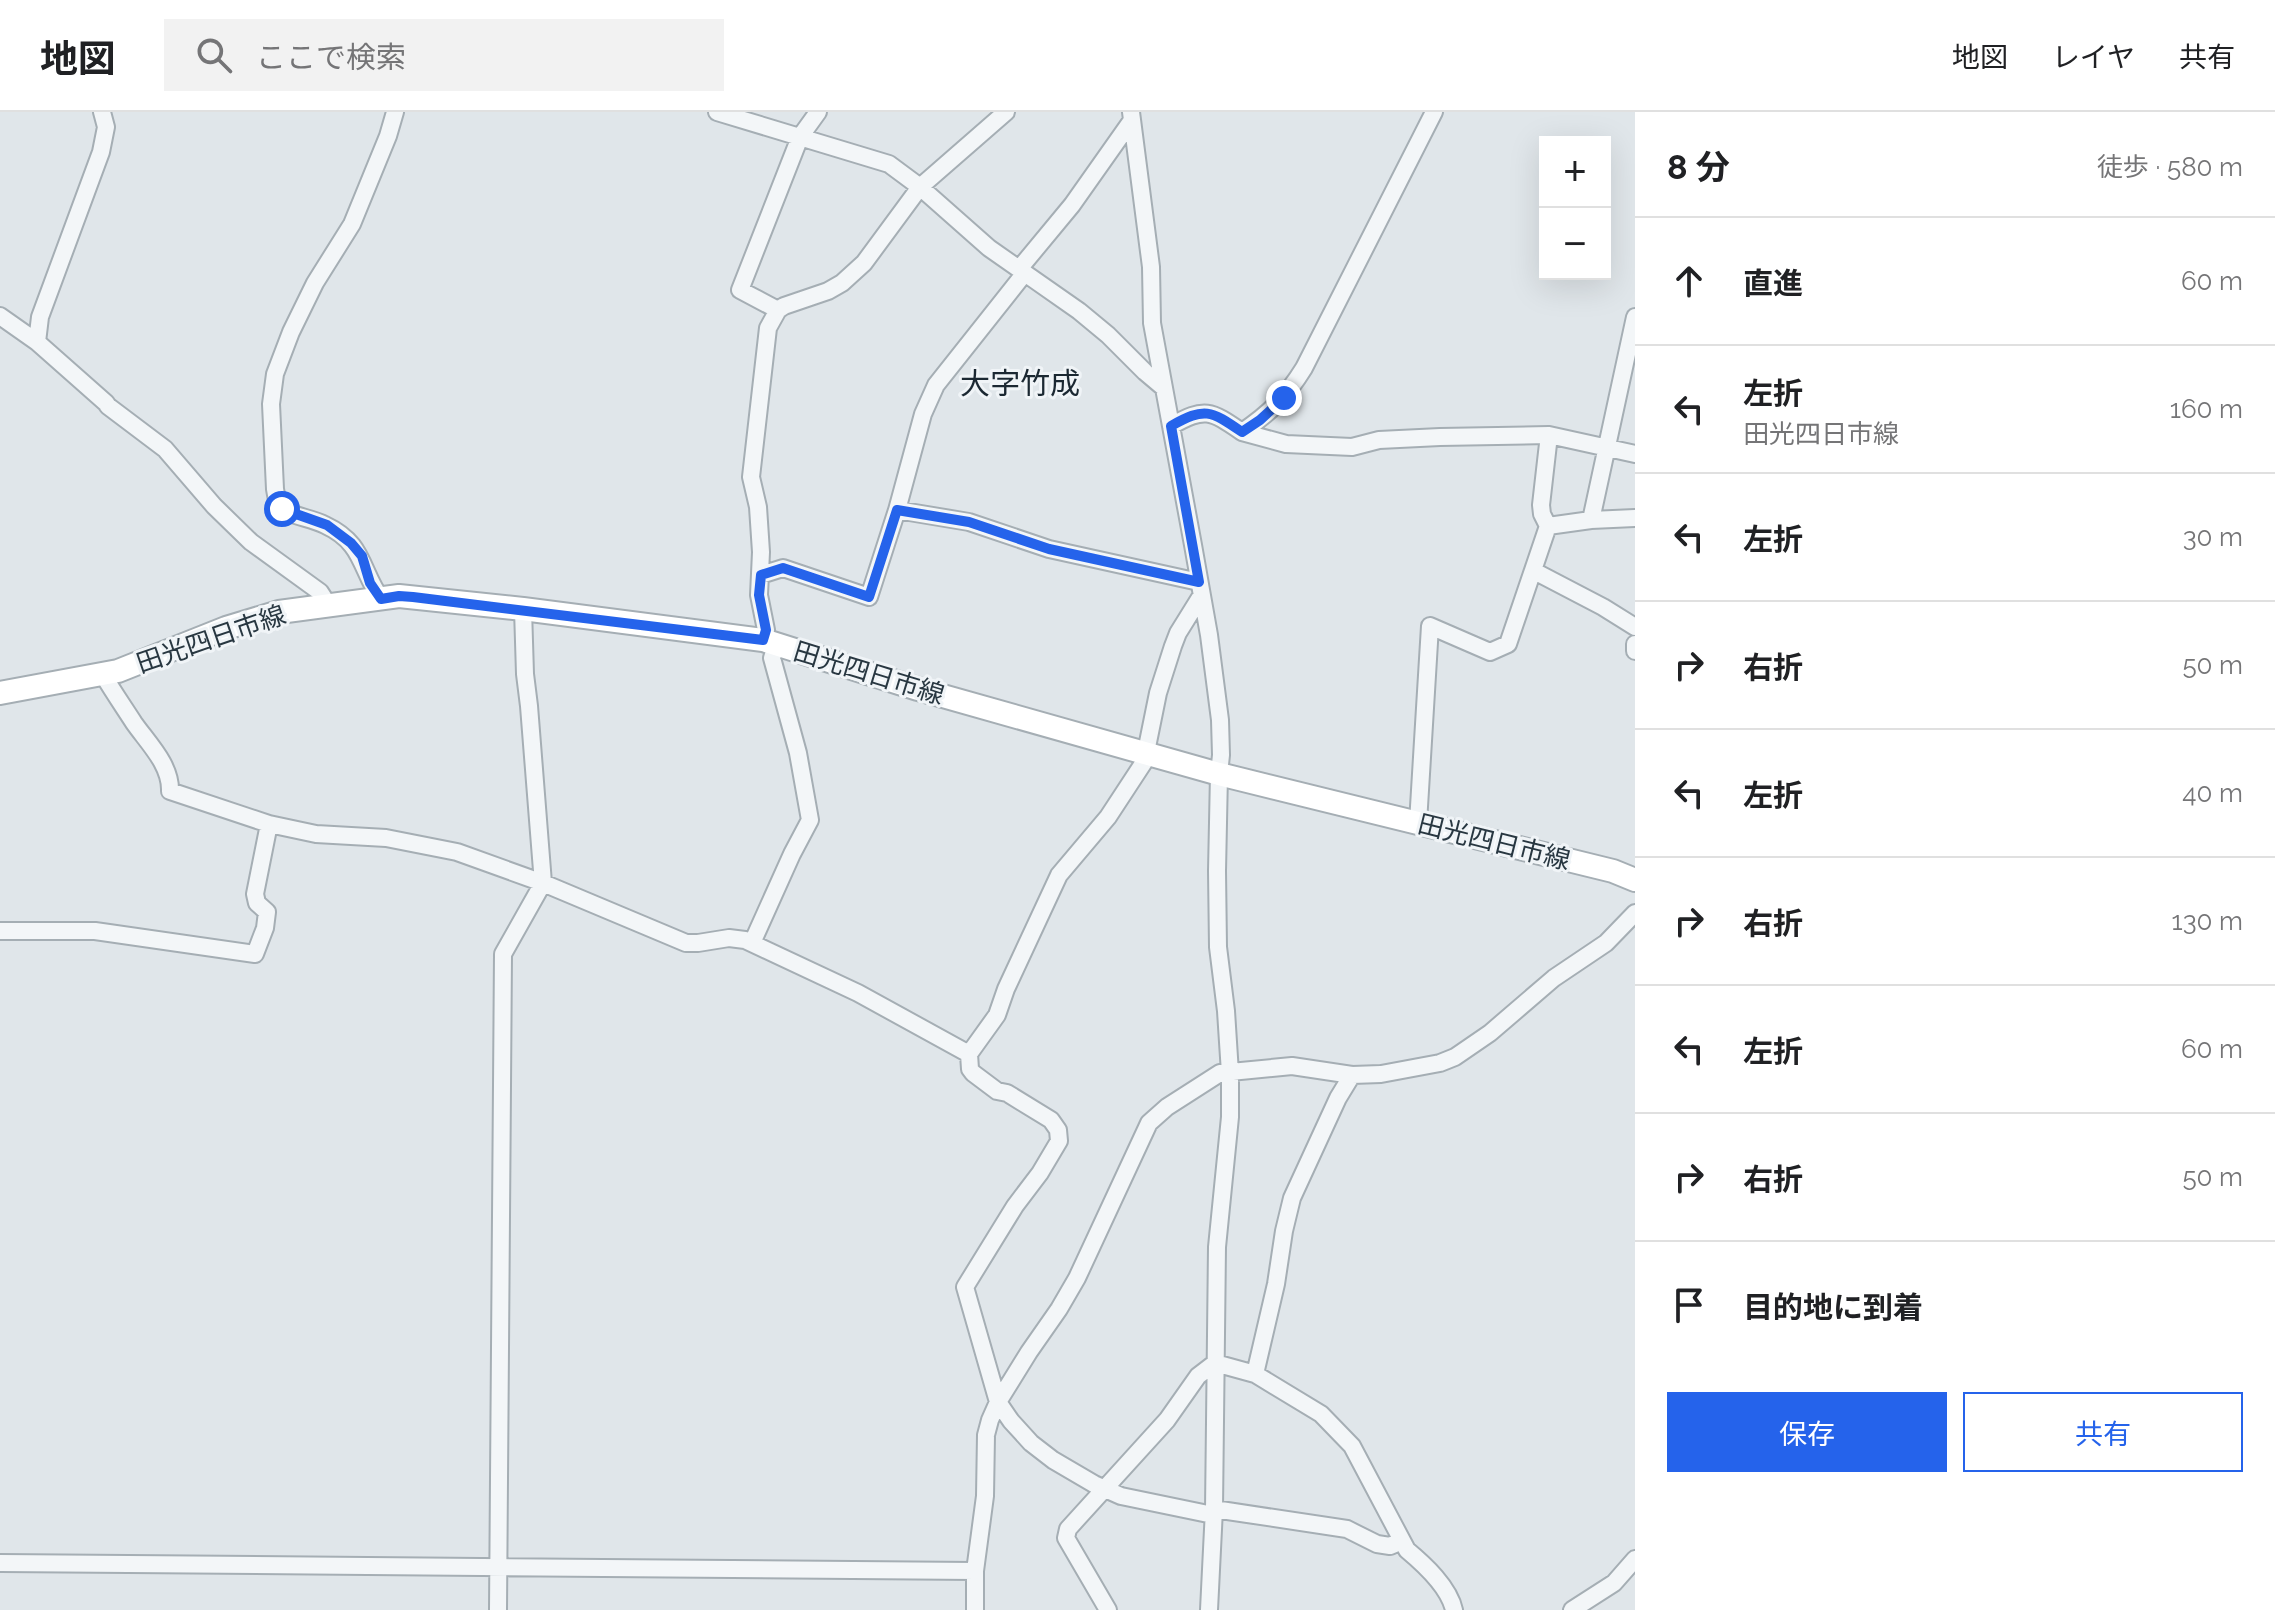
<!DOCTYPE html>
<html lang="ja">
<meta charset="utf-8">
<style>
:root{--surface:#fff;--page:#f2f2f2;--text:#202124;--muted:#757577;--line:#e0e0e0;--accent:#2563eb}
body{margin:0;font-family:Raleway,"Noto Sans JP",sans-serif;background:var(--page);color:var(--text)}
.controls{position:absolute;right:24px;top:24px;display:grid;overflow:hidden;border-radius:0px;box-shadow:0 8px 32px #0002}
.controls button{width:72px;height:72px;display:grid;place-items:center;padding:0;border:0;border-bottom:2px solid var(--line);background:var(--surface);color:var(--text);font:40px sans-serif}
.stop{position:absolute;width:24px;height:24px;margin:-18px;border:6px solid #2563eb;border-radius:50%;background:#fff}
.stop.end{background:#2563eb;border-color:#fff;box-shadow:0 2px 8px #0008}
.list{margin:0;padding:0;list-style:none}
h2{display:flex;justify-content:space-between;align-items:center;height:104px;margin:0;padding:0 32px;font-size:34px}
h2 small{font-size:26px;font-weight:400;color:var(--muted)}
.list li{display:grid;grid-template-columns:52px 1fr auto;gap:24px;align-items:center;box-sizing:border-box;height:128px;padding:0 32px;border-top:2px solid var(--line)}
.list b{display:block;font-size:30px;white-space:nowrap}
.list p{margin:0;font-size:26px;white-space:nowrap;color:var(--muted)}
.list em{font-size:26px;font-style:normal;color:var(--muted)}
.actions{display:flex;gap:16px;padding:24px 32px}
.actions a{flex:1;padding:18px 0;border:2px solid var(--accent);border-radius:0px;text-align:center;font-size:28px;color:var(--accent)}
.actions .main{background:var(--accent);color:#fff}
.icon{flex:none;width:44px;height:44px;fill:none;stroke:currentColor;stroke-width:2;stroke-linecap:round;stroke-linejoin:round}
.map{position:relative;flex:none;width:1635px;height:1498px;overflow:hidden}
header{display:flex;align-items:center;gap:48px;box-sizing:border-box;height:112px;padding:0 40px;background:var(--surface);border-bottom:2px solid var(--line)}
header strong{font-size:38px}
nav{display:flex;gap:44px;margin-inline-start:auto;font-size:28px}
.search{width:560px;height:72px;background:var(--page);display:flex;align-items:center;gap:20px;box-sizing:border-box;padding:0 28px;border-radius:0px;color:var(--muted);font-size:30px}
main{display:flex}
aside{flex:1;background:var(--surface)}
.map>svg:first-child{display:block}
.lines{fill:none;stroke-linecap:round;stroke-linejoin:round}
.street-casing{stroke:#a5aeb4;stroke-width:20}
.secondary-casing{stroke:#a5aeb4;stroke-width:26}
.street{stroke:#f3f6f8;stroke-width:16}
.secondary{stroke:#fff;stroke-width:22}
.route{stroke:#2563eb;stroke-width:10}
.labels{text-anchor:middle;stroke-width:6;stroke-linejoin:round;paint-order:stroke}
.street-label{font-size:26px;fill:#283741;stroke:#f0f4f7}
.quarter-label{font-size:30px;fill:#1b2832;stroke:#f0f4f7}
</style>
<header>
<strong>地図</strong>
<div class="search"><svg class="icon" aria-label="search" viewBox="0 0 24 24"><circle cx="10" cy="10" r="6"/><path d="M15 15l6 6"/></svg>ここで検索</div>
<nav><a>地図</a><a>レイヤ</a><a>共有</a></nav>
</header>
<main>
<div class="map">
<svg width="1635" height="1498" viewBox="0 0 1635 1498">
<rect width="100%" height="100%" fill="#e0e6ea"/>
<g class="lines">
<defs>
<path id="street" d="M717,0L889,52L920,75L989,136L1079,199L1108,223L1145,260L1164,276
M1131,0L1151,155L1152,211L1193,433L1209,523L1220,608L1221,643L1219,662L1217,759L1218,835L1226,899L1230,961V1005L1217,1135L1214,1397L1209,1498
M1019,157L1072,93L1132,8
M778,198L740,178L800,25L818,0
M0,204L37,230L106,291L108,294L165,337L214,394L251,430L320,480L329,494
M37,230L40,205L101,40L106,15L102,0
M1171,314C1205,295 1210,298 1242,320C1270,301 1286,285 1304,256L1434,0
M1242,320L1286,332L1352,335L1379,328L1440,325L1549,323L1635,342
M897,398L923,302L936,273L1024,162
M1591,408L1635,205
M1548,414L1542,402L1541,393L1549,323
M1534,459L1603,495L1635,515
M761,463L783,456L869,485L897,398L969,410L1049,437L1199,470
M1201,484L1178,521L1173,534L1158,581L1144,650L1108,705L1059,763L1006,877L997,903L969,942L970,957L973,961L997,979L1007,981L1051,1008L1058,1018L1059,1029L1040,1061L1015,1094L965,1175L998,1290L1011,1309L1031,1331L1053,1348L1094,1372L1121,1384L1213,1403
M381,487C360,457 364,431 325,413C310,405 291,405 278,394L275,377L271,292L275,262L291,220L315,171L352,112L388,24L395,0
M763,528L766,518L759,483L761,440L758,395L751,365L768,216L778,198L784,194L828,179L842,171L864,151L920,75L1006,0
M1635,532V539
M102,561C112,578 123,594 134,611C148,631 171,653 170,679L269,712L316,722L386,726L457,740L543,771L686,831H698L729,826L745,828L858,881L969,942
M1418,711L1430,514L1490,540L1508,532L1548,414L1591,408L1635,406
M0,819H95L255,842L265,816L267,800L257,791L255,782L269,712
M752,831L792,742L810,708L798,641L772,546L776,533
M1255,1262L1276,1172L1284,1119L1292,1086L1338,986L1352,963
M1214,1397L1347,1417L1377,1432L1390,1434L1402,1429
M0,1451L975,1459
M498,1498L503,842L543,771L529,594L525,562L523,497
M975,1498V1459L985,1384L986,1323L990,1308L998,1290L1029,1240L1059,1197L1077,1166L1149,1011L1167,995L1220,961L1292,954L1352,963L1381,962L1440,951L1455,945L1490,921L1554,866L1606,831L1635,801
M1108,1498L1066,1426L1068,1417L1167,1308L1198,1264L1215,1251L1255,1262L1321,1302L1352,1334L1407,1438C1425,1453 1449,1475 1454,1498
M1572,1498L1614,1471L1635,1447"/>
<path id="secondary" d="M0,581L118,559L226,516L279,500L399,484L523,497L763,528L918,577L1219,662L1613,759L1635,768"/>
</defs>
<use href="#street" class="street-casing"/>
<use href="#secondary" class="secondary-casing"/>
<use href="#street" class="street"/>
<use href="#secondary" class="secondary"/>
</g>
<g class="lines">
<path class="route" d="M282,397L327,413L351,431L362,444L370,471L381,487L399,484L413,485L763,528L766,518L759,483L761,463L783,456L869,485L897,398L969,410L1049,437L1199,470L1171,314C1205,295 1210,298 1242,320L1260,308L1284,286"/>
</g>
<g class="labels">
<g class="street-label">
<text transform="translate(211 527) rotate(-19)" y="9">田光四日市線</text>
<text transform="translate(869 561) rotate(17)" y="9">田光四日市線</text>
<text transform="translate(1494 730) rotate(14)" y="9">田光四日市線</text>
</g>
<g class="quarter-label">
<text x="1020" y="282">大字竹成</text>
</g>
</g>
</svg>
<div class="controls">
<button>+</button>
<button>−</button>
</div>
<div class="stop" style="left:282px;top:397px"></div>
<div class="stop end" style="left:1284px;top:286px"></div>
</div>
<aside>
<h2>8 分<small>徒歩 · 580 m</small></h2>
<ul class="list">
<li><svg class="icon" aria-label="ahead" viewBox="0 0 24 24"><path d="M12 20V5M6 11l6-6 6 6"/></svg><div><b>直進</b></div><em>60 m</em></li>
<li><svg class="icon" aria-label="left" viewBox="0 0 24 24"><path d="M17 20v-9H6M10 6l-5 5 5 5"/></svg><div><b>左折</b><p>田光四日市線</p></div><em>160 m</em></li>
<li><svg class="icon" aria-label="left" viewBox="0 0 24 24"><path d="M17 20v-9H6M10 6l-5 5 5 5"/></svg><div><b>左折</b></div><em>30 m</em></li>
<li><svg class="icon" aria-label="right" viewBox="0 0 24 24"><path d="M7 20v-9h11M14 6l5 5-5 5"/></svg><div><b>右折</b></div><em>50 m</em></li>
<li><svg class="icon" aria-label="left" viewBox="0 0 24 24"><path d="M17 20v-9H6M10 6l-5 5 5 5"/></svg><div><b>左折</b></div><em>40 m</em></li>
<li><svg class="icon" aria-label="right" viewBox="0 0 24 24"><path d="M7 20v-9h11M14 6l5 5-5 5"/></svg><div><b>右折</b></div><em>130 m</em></li>
<li><svg class="icon" aria-label="left" viewBox="0 0 24 24"><path d="M17 20v-9H6M10 6l-5 5 5 5"/></svg><div><b>左折</b></div><em>60 m</em></li>
<li><svg class="icon" aria-label="right" viewBox="0 0 24 24"><path d="M7 20v-9h11M14 6l5 5-5 5"/></svg><div><b>右折</b></div><em>50 m</em></li>
<li><svg class="icon" aria-label="arrive" viewBox="0 0 24 24"><path d="M6 21V4h12l-3 4 3 4H6"/></svg><div><b>目的地に到着</b></div></li>
</ul>
<div class="actions"><a class="main">保存</a><a>共有</a></div>
</aside>
</main>
